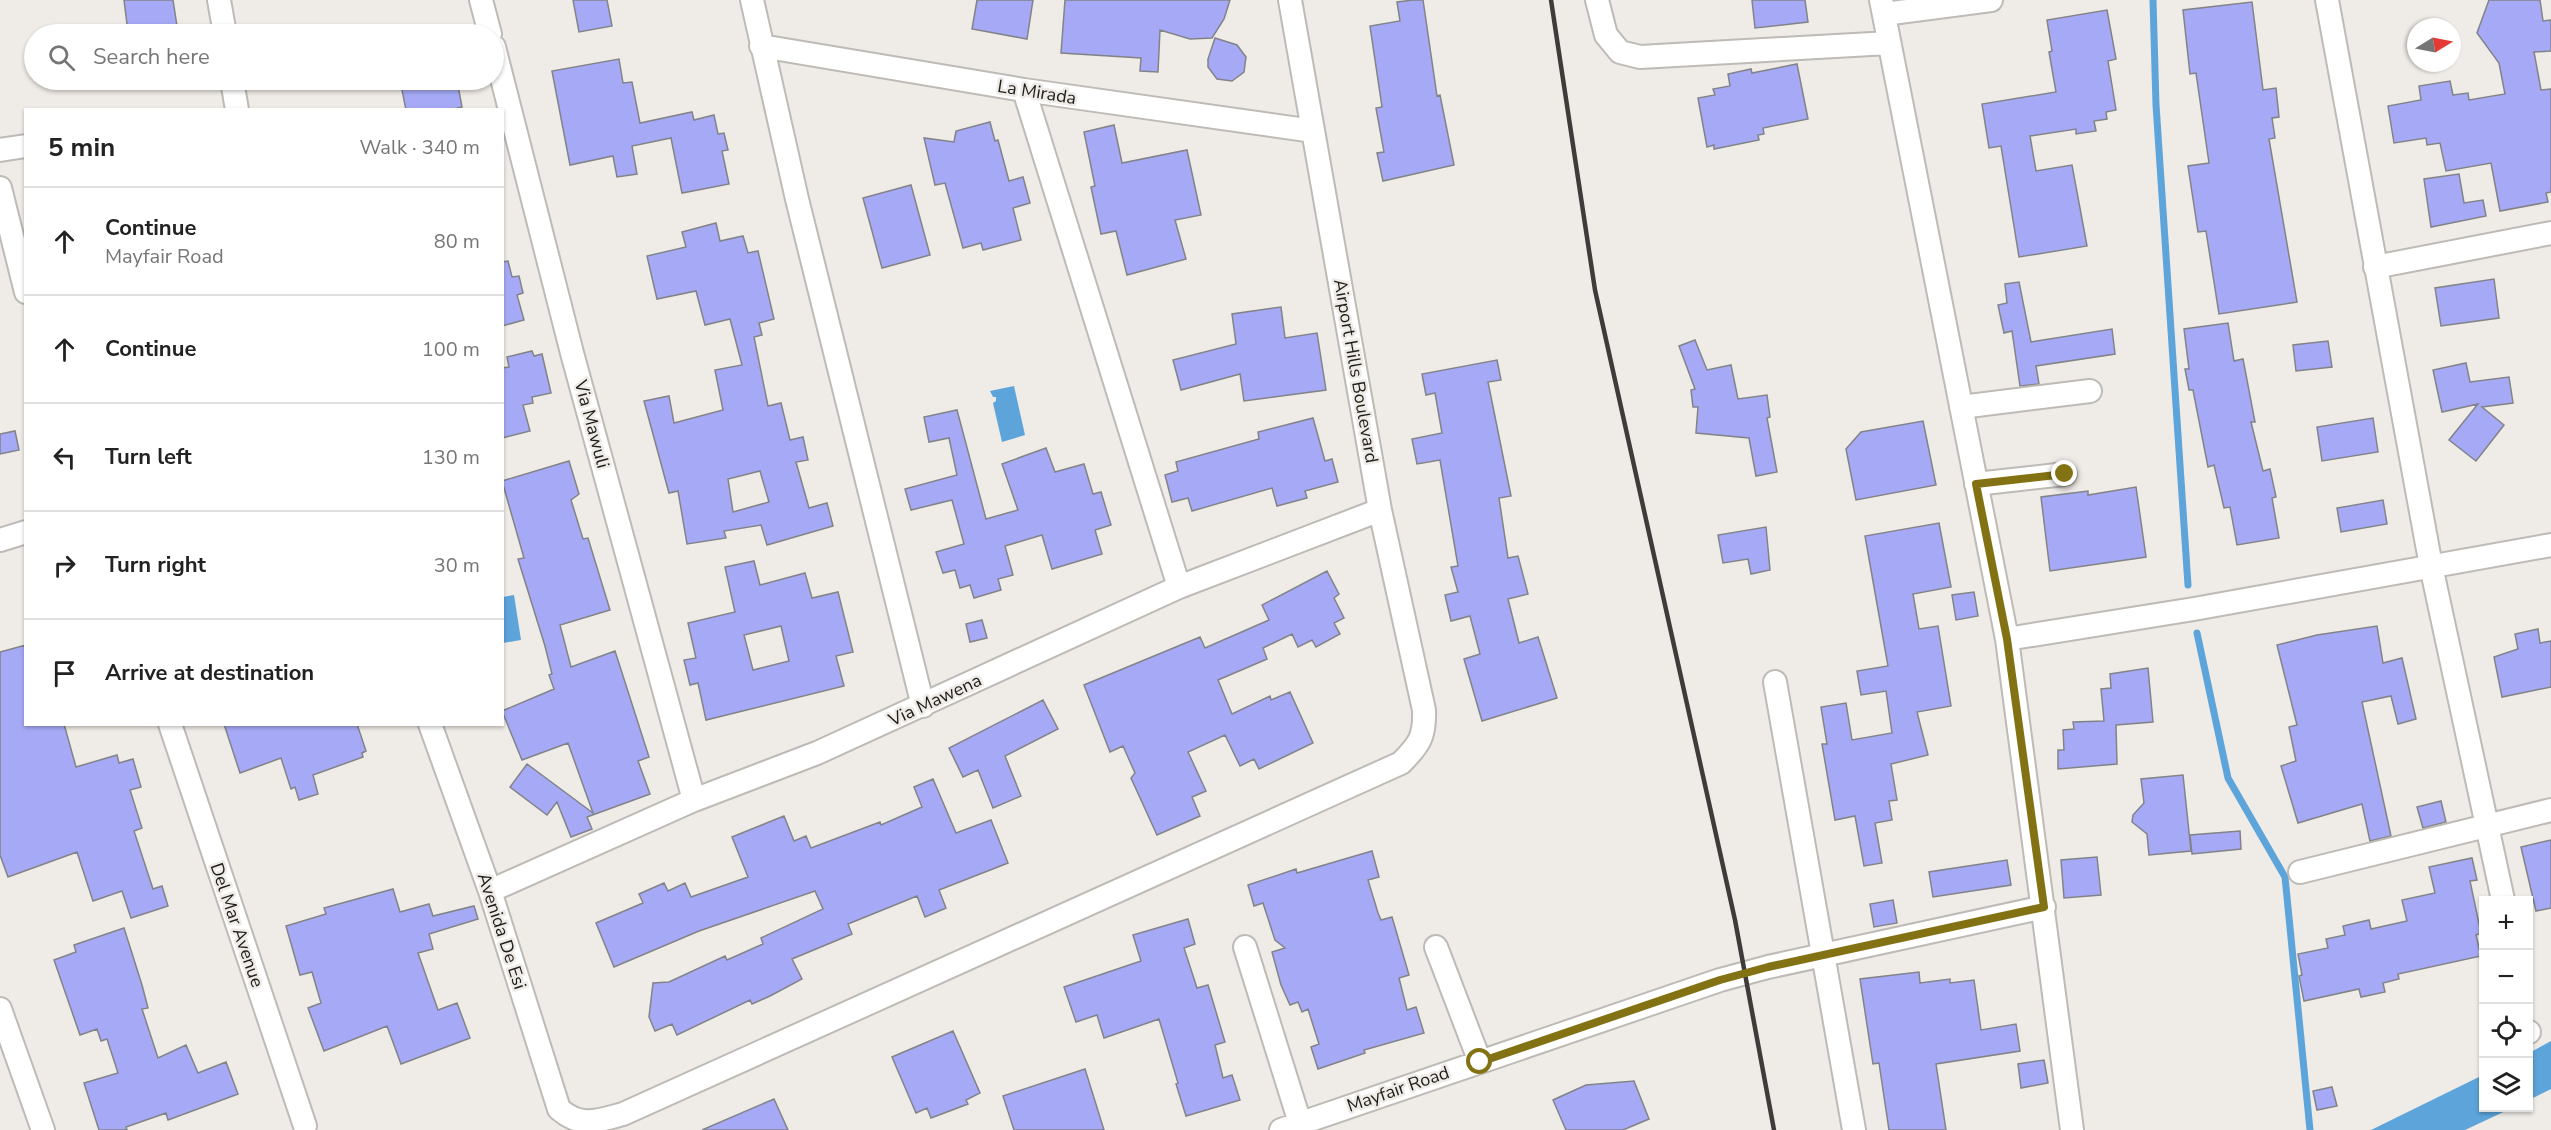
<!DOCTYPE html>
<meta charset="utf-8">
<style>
:root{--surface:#fff;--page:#f6f6f6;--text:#222;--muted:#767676;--line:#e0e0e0}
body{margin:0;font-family:"Nunito Sans",sans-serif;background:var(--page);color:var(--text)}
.controls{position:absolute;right:18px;bottom:18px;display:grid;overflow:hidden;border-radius:0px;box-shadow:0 2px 4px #0004}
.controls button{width:54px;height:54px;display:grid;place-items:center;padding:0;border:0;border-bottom:2px solid var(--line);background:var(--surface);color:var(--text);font:30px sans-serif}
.compass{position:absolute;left:2407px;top:18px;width:54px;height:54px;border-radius:50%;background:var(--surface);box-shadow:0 2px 4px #0004;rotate:80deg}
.stop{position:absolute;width:18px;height:18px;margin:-14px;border:4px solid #837213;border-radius:50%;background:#fff}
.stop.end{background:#837213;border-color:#fff;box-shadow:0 2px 6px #0008}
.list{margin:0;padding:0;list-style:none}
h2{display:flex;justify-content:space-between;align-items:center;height:78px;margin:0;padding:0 24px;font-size:26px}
h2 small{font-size:20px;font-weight:400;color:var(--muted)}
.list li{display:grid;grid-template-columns:39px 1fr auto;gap:18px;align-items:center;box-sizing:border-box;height:108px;padding:0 24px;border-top:2px solid var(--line)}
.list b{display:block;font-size:22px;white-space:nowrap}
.list p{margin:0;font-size:20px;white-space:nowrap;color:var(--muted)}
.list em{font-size:20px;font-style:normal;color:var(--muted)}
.icon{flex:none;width:33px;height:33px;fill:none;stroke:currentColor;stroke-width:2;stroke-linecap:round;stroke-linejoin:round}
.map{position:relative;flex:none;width:2551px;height:1130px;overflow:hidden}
.search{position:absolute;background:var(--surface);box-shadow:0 2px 4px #0004;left:24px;top:24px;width:480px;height:66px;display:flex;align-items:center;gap:15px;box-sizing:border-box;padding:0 21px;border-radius:33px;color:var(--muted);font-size:22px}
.panel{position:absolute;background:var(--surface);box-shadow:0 2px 4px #0004;left:24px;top:108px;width:480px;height:618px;border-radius:0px}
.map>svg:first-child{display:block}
.water{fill:#5da4db}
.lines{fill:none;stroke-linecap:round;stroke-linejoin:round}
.stream{stroke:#5da4db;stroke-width:7}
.building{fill:#a6aaf6;stroke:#828388;stroke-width:1.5;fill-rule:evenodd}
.minor-casing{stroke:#bebab5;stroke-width:26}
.minor{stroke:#fff;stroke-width:22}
.rail{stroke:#3e3c3a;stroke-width:4.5}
.route{stroke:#837213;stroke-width:8}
.labels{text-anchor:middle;stroke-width:5;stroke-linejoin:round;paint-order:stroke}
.street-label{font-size:18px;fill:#1e1d1b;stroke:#efebe6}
</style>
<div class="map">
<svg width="2551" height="1130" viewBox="0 0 2551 1130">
<rect width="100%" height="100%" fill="#efebe6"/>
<path class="water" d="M1014,386L1025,435L1002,442L993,403L996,401V397H993L990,391Z
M514,595L521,640L503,643V597Z
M2551,1041V1089L2529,1100V1053Z
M2483,1075L2484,1108H2512L2465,1130H2371Z"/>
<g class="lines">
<path class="stream" d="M2153,0L2156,105L2188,585
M2197,633L2228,778L2285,877L2310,1130"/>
</g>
<path class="building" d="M124,0H173L177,26L128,32Z
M573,0H607L612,26L579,32Z
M977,0H1033L1027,39L972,29Z
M1065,0H1230L1224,19L1212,38L1190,39L1160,30L1158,72L1140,71L1141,58L1061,53Z
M1413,0H1423L1437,96L1440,95L1454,165L1383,181L1377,153L1384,152L1376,108L1382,107L1370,26L1400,21L1397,2Z
M1752,0H1805L1808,22L1755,28Z
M2489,0H2540L2543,21L2551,20V51L2534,52L2541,90L2551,89V192L2546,193L2548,202L2500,211L2491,163L2446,171L2440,143L2427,145L2426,138L2394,143L2388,106L2421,100L2419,86L2450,81L2453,95L2468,93L2469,100L2505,94L2499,63L2477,33Z
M2252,2L2263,90L2276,88L2279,117L2272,118L2275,138L2269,139L2297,302L2219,314L2206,231L2198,232L2188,166L2209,163L2196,73L2190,74L2183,10Z
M2107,10L2116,59L2108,61L2116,110L2106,112L2107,119L2094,121L2096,131L2076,134V129L2030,136L2036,171L2072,165L2087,246L2019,257L2001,146L1989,148L1982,104L2056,92L2049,52L2052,51L2047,20Z
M1215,38L1237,45L1246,57L1244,72L1232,81L1217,79L1208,67V59Z
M619,59L623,83L632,82L640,123L692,112L694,120L714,115L718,134L724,133L728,150L722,151L729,184L682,193L671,138L632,146L637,174L617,177L613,156L570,165L552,71Z
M1797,64L1808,119L1763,128L1764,134L1758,135L1759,140L1714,149V145L1707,147L1698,98L1715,95L1713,89L1730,86L1728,74L1751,69L1752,73Z
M400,80H457L462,107L450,110H406Z
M990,122L995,141L998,140L1009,181L1023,177L1030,203L1013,208L1021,240L983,250L981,243L963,248L945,183L935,185L924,138L954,142L956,131Z
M1114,125L1122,163L1187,150L1201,215L1175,220L1186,259L1127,275L1116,231L1101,234L1091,187L1095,186L1084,132Z
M2459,174L2464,203L2483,200L2486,216L2431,227L2424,179Z
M911,185L930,255L882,268L863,198Z
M716,223L720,241L743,236L748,253L758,251L774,319L759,323L762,335L754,337L768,406L781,403L790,440L803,437L808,460L796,462L809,508L827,503L833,526L767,545L761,525L724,531L726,538L687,544L678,491L669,493L644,401L669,396L674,423L723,410L715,370L742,365L730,319L705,325L696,291L657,299L647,256L686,247L682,232ZM760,471L769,502L733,512L728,479Z
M508,261L512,277L519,276L523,293L517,295L524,320L502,326V262Z
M2494,279L2499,318L2441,326L2435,288Z
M2019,282L2031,342L2112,329L2115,354L2036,366L2039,384L2020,386L2012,331L2004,333L1998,305L2007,303L2005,284Z
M1281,307L1285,338L1317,333L1326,390L1244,401L1240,374L1181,390L1173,360L1236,344L1232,314Z
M2228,323L2234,361L2243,359L2255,422H2251L2263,471L2270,469L2276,497L2272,498L2279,538L2237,545L2230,507L2224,508L2214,465L2208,467L2193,390H2189L2185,369H2189L2184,329Z
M1695,340L1707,370L1731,365L1738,399L1767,395L1770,417L1767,418L1777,472L1756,476L1749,438L1696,433L1698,407H1693L1691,390L1695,389L1679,346Z
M2328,341L2332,367L2296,371L2293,345Z
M532,351L534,356L542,354L551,393L532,397L533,403L523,405L530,431L502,438V368L509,367L507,357Z
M1497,360L1501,380L1488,382L1511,496L1499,498L1508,558L1518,556L1528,594L1508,599L1519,643L1538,637L1557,698L1482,721L1464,659L1480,654L1470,616L1451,621L1445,595L1458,592L1451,567L1458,566L1440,460L1417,464L1412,439L1442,433L1435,393L1426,395L1422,374Z
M2466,363L2470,382L2509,377L2513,403L2482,407L2504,425L2476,461L2449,440L2478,404L2442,412L2433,370Z
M957,410L986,519L1018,510L1002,464L1046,448L1055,472L1084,464L1093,494L1101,492L1111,525L1095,530L1102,554L1052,569L1042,535L1005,546L1013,575L998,579L1001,590L974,598L970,585L960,588L955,570L943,573L936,552L964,544L952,500L911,510L905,489L957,475L949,438L929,442L924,417Z
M1313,418L1325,461L1332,459L1338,482L1305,491L1307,498L1277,506L1272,488L1192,511L1188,498L1172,502L1165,475L1178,471L1176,462L1259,439L1258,432Z
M2373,418L2378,452L2322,461L2317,427Z
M1923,421L1936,485L1856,500L1846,449L1861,432Z
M15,431L19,450L0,454V434Z
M569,461L579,494L571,500L583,539L588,538L610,610L560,625L571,667L615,651L649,757L638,761L650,794L587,817L592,829L571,837L557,802L547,815L510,787L527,764L593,813L568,743L522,760L502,711L554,689L549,675L552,674L545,646L518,559L524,558L502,481Z
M2136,487L2146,557L2050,571L2041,497L2088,491V495Z
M2383,500L2387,524L2341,532L2337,508Z
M1939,523L1951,587L1913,594L1919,629L1938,626L1951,706L1917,712L1928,755L1891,764L1897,800L1889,801L1892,820L1875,823L1882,863L1864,866L1855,816L1835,820L1822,744H1827L1821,707L1846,703L1852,740L1892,733L1886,691L1861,695L1857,671L1888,666L1865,536Z
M1766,527L1770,570L1751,574L1748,559L1723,563L1718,535Z
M754,561L760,585L805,573L812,598L838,592L853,652L836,656L844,686L706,720L698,683L690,685L684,660L696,658L688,623L735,612L725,567ZM781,626L789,661L753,670L744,635Z
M1327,571L1339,594L1334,598L1344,618L1334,623L1340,634L1316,647L1312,640L1298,647L1292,634L1263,648L1267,659L1218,680L1232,714L1270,696L1271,700L1290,692L1313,743L1259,769L1254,759L1240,766L1225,735L1188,752L1206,791L1192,797L1200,816L1157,835L1131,778L1135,773L1123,746L1110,752L1084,685L1200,637L1205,648L1269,620L1262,605Z
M1974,592L1978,616L1956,620L1952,595Z
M982,620L987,638L970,642L966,624Z
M2377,626L2383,663L2402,658L2416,719L2398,724L2391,696L2362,702L2391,836L2370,841L2362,804L2298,823L2281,766L2296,761L2289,727L2297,725L2277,645L2317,635Z
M2538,629L2540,643L2551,641V687L2502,697L2494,657L2518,649L2515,634Z
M26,645V724H64L76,767L117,755L119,763L133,759L141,787L130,790L142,828L134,831L153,889L162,886L168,906L131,918L122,891L93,901L77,852L8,877L0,855V652Z
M2148,668L2153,722L2116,725L2117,764L2058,769V750H2064L2063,730L2074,729L2073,722L2104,721L2101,689L2111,688L2110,674Z
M1043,700L1058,729L1005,756L1021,796L993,808L978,770L963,777L949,748Z
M224,724H357L366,751L362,753L363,757L313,775L318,794L299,800L295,787L291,789L281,758L240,773Z
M2183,775L2191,851L2149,855L2147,834L2132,822L2133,815L2144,803L2141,779Z
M933,779L956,833L991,820L1008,863L939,890L946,908L925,917L917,896L848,924L852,934L792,959L802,979L770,996L752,1004L750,1000L677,1035L672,1024L655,1031L649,1017L653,983L669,982L725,956L727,960L763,944L761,938L823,909L815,891L699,931L614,967L596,923L643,903L639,894L664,883L668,891L685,883L691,897L748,877L732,837L784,816L794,841L806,836L811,848L880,822L881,825L922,807L914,787Z
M2441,801L2446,822L2423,828L2417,807Z
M2240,831L2241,849L2192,854L2190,835Z
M2551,840V908L2536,911L2521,847Z
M1372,851L1379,877L1368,880L1378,913L1381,920L1392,917L1409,975L1399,978L1407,1010L1416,1007L1424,1033L1364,1050L1365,1053L1318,1069L1311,1047L1319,1044L1308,1009L1302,1012L1298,1002L1290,1005L1281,985L1272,952L1285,948L1275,940L1263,903L1254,906L1248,885L1296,869L1297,873Z
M2097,857L2101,895L2064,898L2061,860Z
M2472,858L2477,880L2470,881L2481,933L2476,935L2481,956L2398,974L2399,979L2383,983L2385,992L2361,997L2359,989L2304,1001L2299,976L2302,975L2298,954L2328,948L2326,939L2345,935L2343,926L2369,920L2371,929L2407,921L2402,900L2435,893L2429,867Z
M2007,860L2011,885L1933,897L1929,872Z
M393,889L400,912L429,904L433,916L474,906L478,919L429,934L433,949L418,953L438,1010L457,1003L470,1038L401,1064L387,1026L324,1051L308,1008L321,1003L312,972L300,975L286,926L326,914L324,908Z
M1893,900L1897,923L1874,927L1870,904Z
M1188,919L1195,944L1184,948L1197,988L1208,985L1225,1042L1215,1045L1223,1078L1232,1075L1240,1100L1186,1116L1176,1084L1178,1083L1159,1019L1104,1038L1097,1015L1076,1022L1064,987L1141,961L1133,935Z
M124,928L142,985L148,1008L142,1009L158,1058L186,1045L198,1073L226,1062L238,1094L168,1120L166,1113L126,1127L127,1130H99L84,1083L118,1073L107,1039L101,1041L97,1029L80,1035L54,960L76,952L74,945Z
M1919,972L1920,983L1950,979V983L1974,980L1981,1030L2016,1024L2020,1051L1936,1064L1946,1130H1889L1879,1063L1873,1064L1860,979Z
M953,1031L980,1093L966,1100L968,1104L931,1118L927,1108L916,1113L892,1057Z
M2044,1060L2048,1083L2021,1088L2018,1064Z
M1085,1069L1104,1130H1014L1003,1096Z
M1634,1081L1649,1119L1623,1130H1566L1553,1100L1586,1085Z
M2332,1087L2337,1106L2317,1110L2313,1091Z
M774,1099L788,1130H702Z"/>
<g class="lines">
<defs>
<path id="minor" d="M219,0L225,34
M481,0L490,34
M752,0L797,199L923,706
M1597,0L1606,35L1620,52L1640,57L1889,43
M1881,0L2007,639L2072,1130
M2327,0L2431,566L2503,900
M1884,14L1991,0
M761,46L1024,90L1313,131
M494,47L572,353L694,800
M232,80L237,110
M1024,90L1179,587
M0,150L26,146
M0,188L26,292
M2375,267L2551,233
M1961,407L2090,391
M1976,484L2065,474
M0,540L26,532
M2007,639L2194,609L2551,545
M1775,682L1854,1130
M170,724L305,1126
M430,724L490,891L559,1109C581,1128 597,1121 623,1114L1401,763C1420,744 1425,736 1424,710L1380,510L1290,0
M2300,872L2551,810
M490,891L694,800L817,753L1179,587L1380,510
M1245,947L1300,1123
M1436,947L1480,1062
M0,1009L43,1130
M2528,1032H2529
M1281,1130L1720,980L1768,967L2044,907"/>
</defs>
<use href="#minor" class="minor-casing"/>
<use href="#minor" class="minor"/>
<path class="rail" d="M1551,0L1595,290L1735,920L1774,1130"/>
</g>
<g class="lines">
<path class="route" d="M1480,1062L1720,980L1768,967L2044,907L2007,639L1976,484L2065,474"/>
</g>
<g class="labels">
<g class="street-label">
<text transform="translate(1037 92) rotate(9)" y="6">La Mirada</text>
<text transform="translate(1356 371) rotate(80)" y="6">Airport Hills Boulevard</text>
<text transform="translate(592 424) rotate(75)" y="6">Via Mawuli</text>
<text transform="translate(935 700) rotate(-25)" y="6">Via Mawena</text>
<text transform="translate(237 925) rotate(71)" y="6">Del Mar Avenue</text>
<text transform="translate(502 931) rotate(72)" y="6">Avenida De Esi</text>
<text transform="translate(1398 1089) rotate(-19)" y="6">Mayfair Road</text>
</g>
</g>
</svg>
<div class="controls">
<button>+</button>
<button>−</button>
<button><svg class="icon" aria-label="locate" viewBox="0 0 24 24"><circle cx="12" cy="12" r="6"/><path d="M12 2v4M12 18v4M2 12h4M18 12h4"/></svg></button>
<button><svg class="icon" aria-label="layers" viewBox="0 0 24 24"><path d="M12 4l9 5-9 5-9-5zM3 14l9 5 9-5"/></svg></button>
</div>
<svg class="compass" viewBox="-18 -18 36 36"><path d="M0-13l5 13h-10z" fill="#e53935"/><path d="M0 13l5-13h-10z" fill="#767676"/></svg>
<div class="stop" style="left:1480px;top:1062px"></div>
<div class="stop end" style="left:2065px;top:474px"></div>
<div class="search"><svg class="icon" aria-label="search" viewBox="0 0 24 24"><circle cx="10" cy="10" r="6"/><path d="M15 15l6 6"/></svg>Search here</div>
<section class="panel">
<h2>5 min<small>Walk · 340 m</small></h2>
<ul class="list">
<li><svg class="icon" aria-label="ahead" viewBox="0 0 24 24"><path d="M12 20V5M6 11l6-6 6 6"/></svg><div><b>Continue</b><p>Mayfair Road</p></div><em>80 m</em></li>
<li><svg class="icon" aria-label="ahead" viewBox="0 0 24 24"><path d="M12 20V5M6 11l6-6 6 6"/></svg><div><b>Continue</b></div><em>100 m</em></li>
<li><svg class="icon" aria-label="left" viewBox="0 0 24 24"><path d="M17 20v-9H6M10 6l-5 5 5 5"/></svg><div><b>Turn left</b></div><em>130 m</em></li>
<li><svg class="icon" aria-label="right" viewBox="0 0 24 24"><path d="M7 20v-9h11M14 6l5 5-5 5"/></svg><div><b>Turn right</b></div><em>30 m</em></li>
<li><svg class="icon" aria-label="arrive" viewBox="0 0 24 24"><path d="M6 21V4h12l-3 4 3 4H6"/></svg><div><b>Arrive at destination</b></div></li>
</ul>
</section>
</div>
